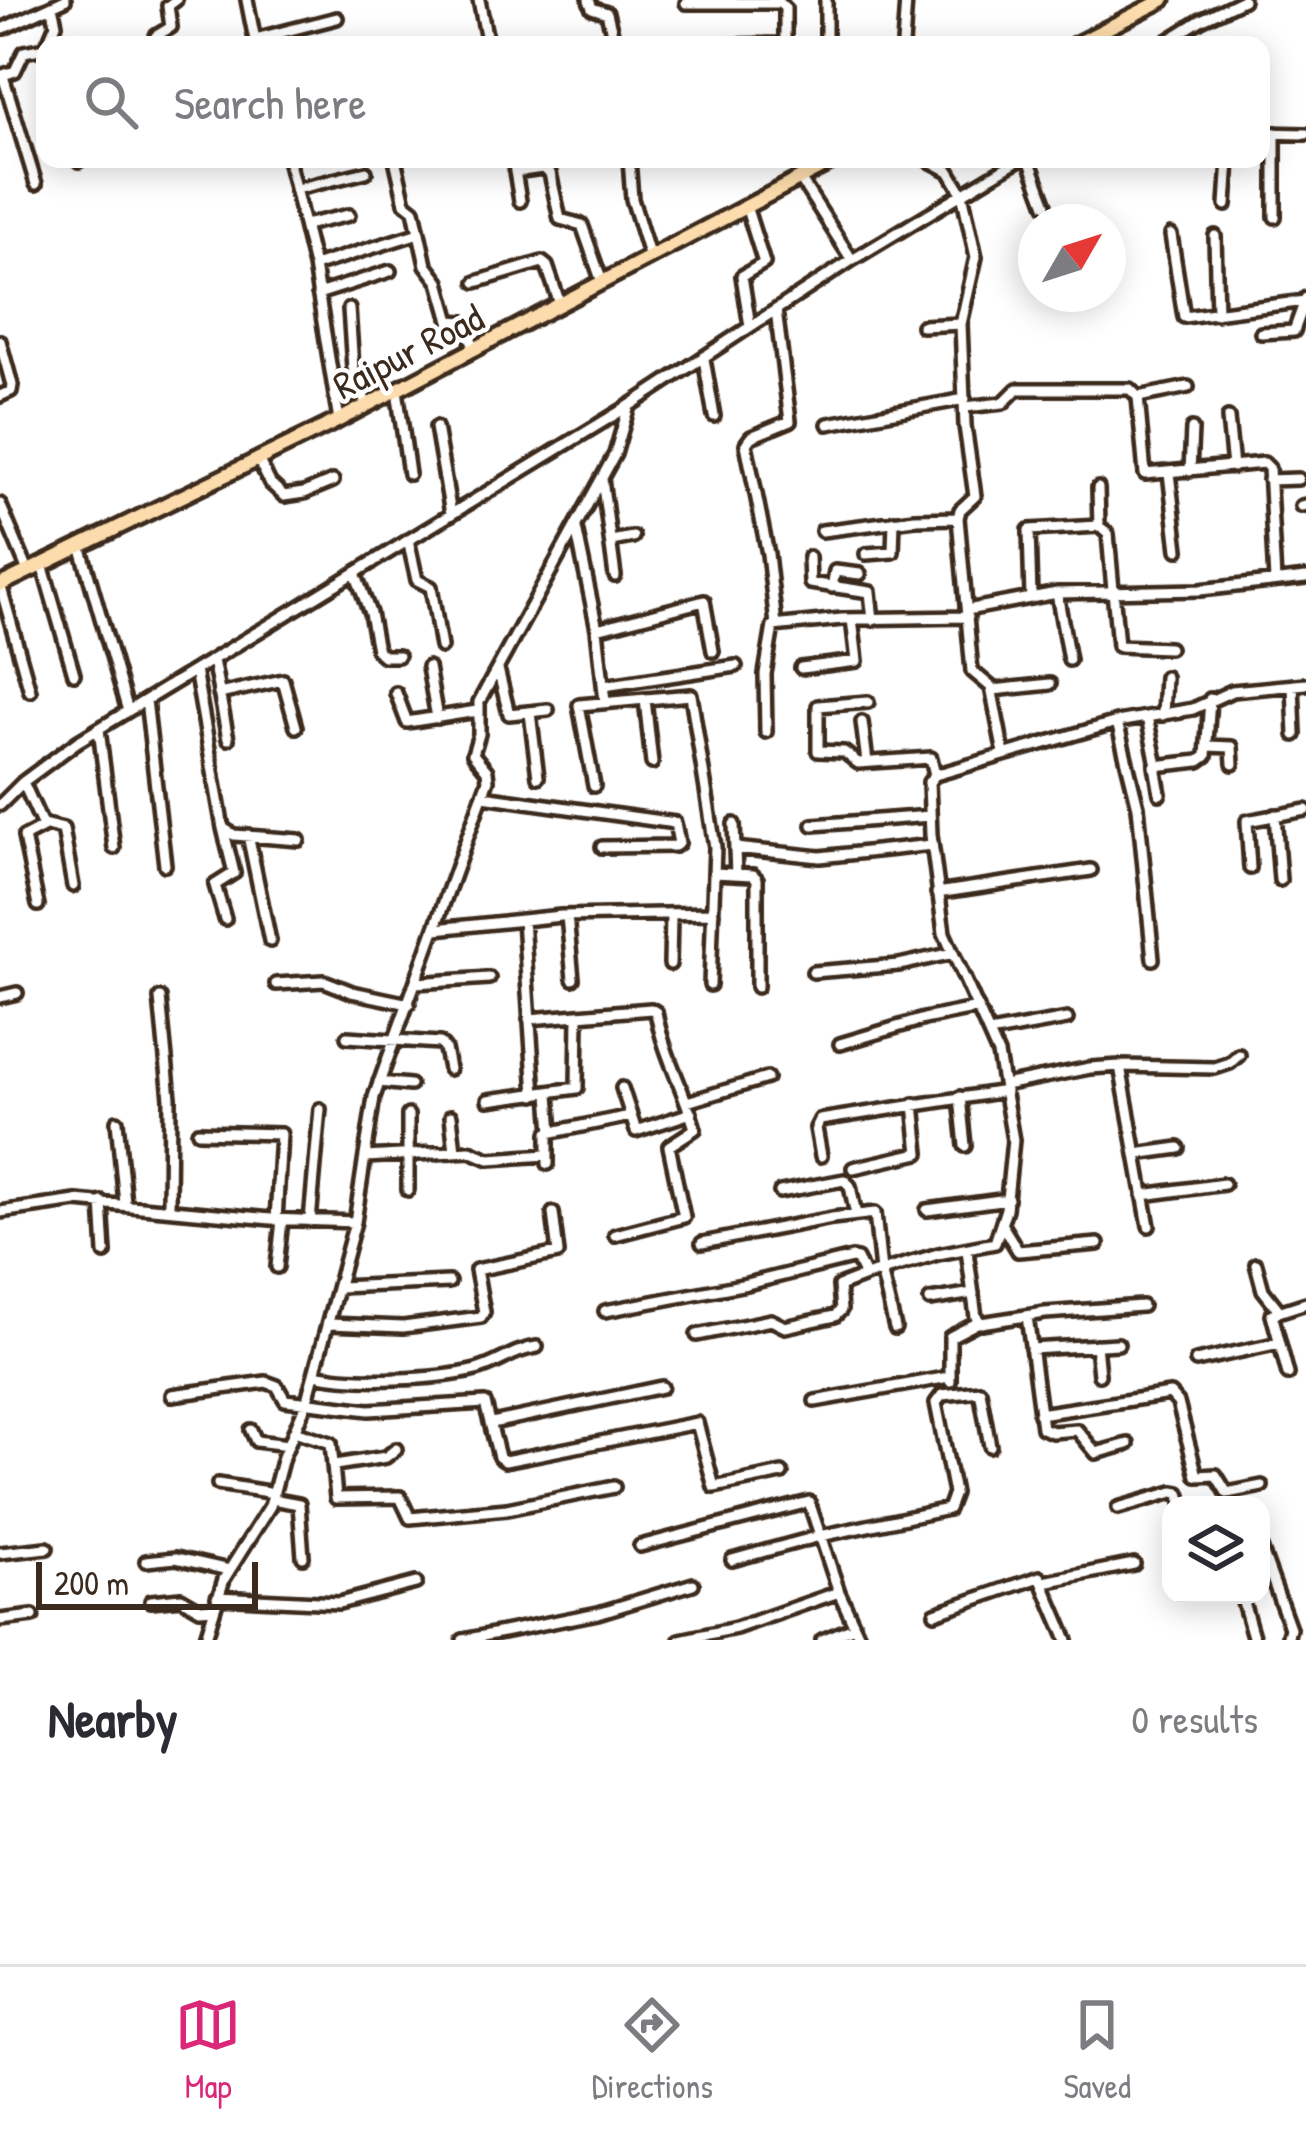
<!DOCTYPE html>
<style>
:root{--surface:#fff;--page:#f2f2f3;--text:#2b2b33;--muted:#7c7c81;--line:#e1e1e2;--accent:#db2777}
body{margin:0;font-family:"Patrick Hand",sans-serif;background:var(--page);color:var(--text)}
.controls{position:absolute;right:36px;bottom:36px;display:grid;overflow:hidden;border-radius:24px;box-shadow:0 6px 30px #0003}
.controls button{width:108px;height:108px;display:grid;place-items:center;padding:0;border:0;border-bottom:3px solid var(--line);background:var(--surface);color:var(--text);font:60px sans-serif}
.compass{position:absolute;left:1018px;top:204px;width:108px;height:108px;border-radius:50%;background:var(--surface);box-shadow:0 6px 30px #0003;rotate:51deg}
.scale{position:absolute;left:36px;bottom:30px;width:222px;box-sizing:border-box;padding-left:12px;border:6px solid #3b2a1e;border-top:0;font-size:33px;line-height:42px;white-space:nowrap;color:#3b2a1e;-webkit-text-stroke:9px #fff;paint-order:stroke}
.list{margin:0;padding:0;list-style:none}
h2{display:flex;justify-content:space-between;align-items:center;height:156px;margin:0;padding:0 48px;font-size:51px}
h2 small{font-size:39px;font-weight:400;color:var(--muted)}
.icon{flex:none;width:66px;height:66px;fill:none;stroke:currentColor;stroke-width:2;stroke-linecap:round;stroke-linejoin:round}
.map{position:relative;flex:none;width:1306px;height:1640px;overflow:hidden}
.search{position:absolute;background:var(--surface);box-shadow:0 6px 30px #0003;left:36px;right:36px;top:36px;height:132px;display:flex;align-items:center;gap:30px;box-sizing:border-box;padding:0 42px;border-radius:24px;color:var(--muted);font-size:45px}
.sheet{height:324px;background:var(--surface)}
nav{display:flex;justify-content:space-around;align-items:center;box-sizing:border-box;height:168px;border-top:3px solid var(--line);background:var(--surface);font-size:33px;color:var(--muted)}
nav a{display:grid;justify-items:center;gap:6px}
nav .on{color:var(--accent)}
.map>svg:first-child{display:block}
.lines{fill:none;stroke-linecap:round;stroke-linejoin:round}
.minor-casing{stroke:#3b2a1e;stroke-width:18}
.major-casing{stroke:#3b2a1e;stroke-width:21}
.minor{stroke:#fff;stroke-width:9}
.major{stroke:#fcdcac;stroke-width:12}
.labels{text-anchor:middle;stroke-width:9;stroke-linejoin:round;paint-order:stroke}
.street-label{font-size:39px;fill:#3b2a1e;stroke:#fff}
</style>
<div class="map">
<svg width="1306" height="1640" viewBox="0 0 1306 1640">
<rect width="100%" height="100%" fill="#fff"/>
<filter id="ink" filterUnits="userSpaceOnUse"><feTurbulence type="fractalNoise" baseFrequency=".00833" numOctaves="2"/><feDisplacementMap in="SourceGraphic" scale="24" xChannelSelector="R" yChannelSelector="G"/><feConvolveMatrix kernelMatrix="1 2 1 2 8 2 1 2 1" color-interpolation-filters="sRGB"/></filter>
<g filter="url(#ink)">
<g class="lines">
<defs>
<path id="minor" d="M247,0L255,40
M479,0L488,45
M589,0L592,8L607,13L615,45
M686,3H780L785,8V45
M4,28L65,0
M255,39L337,18
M47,45L56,24L52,6
M154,45L156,36L171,27L168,6L176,0
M724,45L785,44
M826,45V0
M903,45L906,0
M1161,45L1201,20L1243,0
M0,76L15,71L24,52L45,48
M3,76L36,184
M1261,133L1306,134
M78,159L79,161
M288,159L314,266L339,420
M395,159L405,203L414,210L426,265L439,282L450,321L464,322L475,350
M513,159L520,201
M629,159L632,199L650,258
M792,159L808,173
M926,159L949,171L962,193L976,257L961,324L965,426L975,496L960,510L958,518L972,671L991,687L1004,754
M1029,159L1046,205
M515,172L542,168L550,173L560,219L582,225L602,282
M799,177L852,260
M296,189L366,172
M1226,205L1229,159
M746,206L764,263L742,276L750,326
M1275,217V133
M305,225L349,215
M1171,235L1184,317L1305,301
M1215,236L1217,314
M314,266L419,233
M476,282L542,262L547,266L560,304
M318,294L390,271
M349,309L353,368L367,406
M776,310L790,421L751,437L746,444L768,554L776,625
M922,326L961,324
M1261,333L1294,331L1306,298
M0,341L12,385L11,391L0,396
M704,359L714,416
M397,390L409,474
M1138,397L1188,387
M965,407L1003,403L1017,389H1130L1138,397L1145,474L1264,463L1269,468L1275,581
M1228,418L1233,467
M828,424L965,399
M436,427L451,514
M258,459L270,483L284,496L304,493L333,481
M1190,471L1192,429
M1169,473L1178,550
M602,479L615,576
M1269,480L1298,479
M1098,488L1099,526
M0,504L28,571
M1301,506L1306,505
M576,528L597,629L605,702
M822,531L915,519L958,518
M408,540L417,580L431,587L441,647
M611,541L633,537
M80,545L128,711
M866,554L893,552L894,521
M809,557L810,583L870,592L873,620
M42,564L74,674
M355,573L370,613L377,650L384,656H398
M0,584L30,691
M832,587L835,571L860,574
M1057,593L1069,660
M1031,597L1029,530L1099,526L1108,534L1118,646L1169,648
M967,610L1057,593L1200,590L1306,578
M597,629L704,601L713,651
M213,660L228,739
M428,667L437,718
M801,668L857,661L852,619
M498,669L509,714L548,710
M195,670L223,828L234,835L299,840
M1293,685L1295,735
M604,686L736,666
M993,690L1050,684
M396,693L407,722L477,711
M219,694L283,680L296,727
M645,699L652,763
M146,700L165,865
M868,702L818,706V751L844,752L858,763L931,758L935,775
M530,713L538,777
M1163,715L1165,677
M1147,717L1157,765
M862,722L867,762
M1117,722L1138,807L1153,959
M99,729L114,848
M766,732L765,674L773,626L842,619L968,617
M1207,746L1232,747L1233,764
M23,782L42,824L63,829L73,886
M594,786L579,705L691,695L715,847L710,985
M1160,794L1155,766L1199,761L1206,756L1210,699
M483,796L675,823L679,843L675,846L602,847
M0,805L23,782L77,742L629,406L852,260L1020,159
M1275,815L1280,880
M734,824L736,874
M813,825L930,816
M223,828L234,873L215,885L225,919
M248,835L270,941
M735,848L820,857L932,845
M1250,868L1247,821L1306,810
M714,873L753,875L757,879V987
M937,893L1091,870
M38,905L24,837L45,826
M567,916L573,979
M523,920L535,1095
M436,929L561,916L713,913
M670,964L671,916
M813,972L899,965L953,953
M416,983L489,978
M276,984L324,981L352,992L409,1004
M0,997L17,993
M160,998L170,1098L169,1207
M529,1019L651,1009L656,1012C663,1053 684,1089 695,1129L669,1146L684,1217L615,1235
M989,1033L1067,1019
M347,1037L440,1043L445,1049L449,1069
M840,1044L924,1019L978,1008
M1120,1066L1215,1068L1230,1063L1239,1055
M379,1082L410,1085
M1004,1085L1090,1068L1120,1066L1149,1226
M622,1088L636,1131L691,1113
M549,1094L552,1132
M960,1097L965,1146
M488,1100L577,1088L578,1016
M687,1102L767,1078
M408,1115V1190
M451,1116L455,1151
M117,1121L125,1203
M198,1132L281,1134L276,1220
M1136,1154L1179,1148
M821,1156L816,1128L820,1120L1005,1091
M366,1157L470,1151L489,1159L547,1155
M548,1164V1133L630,1116
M853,1168L919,1153L914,1104
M780,1192L844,1180L850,1186L856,1215
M1143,1195L1224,1184
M102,1202L105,1253
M927,1210L1008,1199
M0,1212L76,1201L271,1219L355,1222
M310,1221L320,1109
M1002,1225L1018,1251L1098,1244
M702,1243L832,1218L875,1213L881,1271L895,1328
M967,1250L976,1317L981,1323L1045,1313L1142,1306
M1256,1264L1263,1290L1278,1309
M277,1267L282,1220
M339,1287L449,1282
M930,1300L973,1293
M605,1311L747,1284L852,1258L857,1259L865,1276L938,1254L995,1243L1006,1209L1013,1140L998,1054L944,933L931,835L929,782L935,775L1117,722L1193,709L1232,691L1306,684
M1027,1316L1042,1428L1052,1432L1077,1430L1096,1453L1128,1444
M329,1324L403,1327L481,1317L484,1312L476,1270L558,1253L553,1213
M697,1335L771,1320L785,1327L835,1316L841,1310L839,1286L865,1276
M1096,1345L1099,1375
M1031,1349L1118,1344
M1196,1361L1279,1343
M315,1374C355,1383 436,1380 476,1370C499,1364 513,1350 537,1347
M1288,1374L1272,1314L1306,1303
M950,1381V1337L979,1322
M172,1395L266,1382L277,1386L285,1400L369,1410L485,1403L499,1457L505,1461L697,1423L714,1487L782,1473
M815,1401L949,1377
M1039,1414L1170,1394L1178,1403L1197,1476L1216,1475L1227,1493L1262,1486
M492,1423L662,1387
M251,1430L256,1441L288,1445
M294,1431L331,1443L336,1498L400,1497L410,1518L507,1509L614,1487
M335,1465L386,1457L396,1449
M218,1484L274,1493
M272,1499L299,1504L303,1557
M1118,1508L1173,1492L1179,1493L1183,1505
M640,1546L809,1502L839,1592L861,1640
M1261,1548L1290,1628L1287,1640
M0,1553L47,1548
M732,1560L820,1536L948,1509L954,1493L936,1403L942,1395L980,1391L990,1446
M146,1561L176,1558L229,1570
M1044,1582L1134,1564
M1241,1595L1254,1640
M217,1597L339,1603L416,1583
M151,1601L181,1598L200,1609L214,1608
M935,1613L1040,1577L1067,1640
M0,1620L33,1616
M205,1640L224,1579L270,1506L283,1457L306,1404L355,1222L374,1097L488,780L487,771L473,754L479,734V702L615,454L629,406
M463,1640L598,1613L693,1584
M680,1640L736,1628L839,1592
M822,1640L854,1627"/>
<path id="major" d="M1074,45L1163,0
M0,585L339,420L837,159"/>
</defs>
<use href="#minor" class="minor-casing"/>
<use href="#major" class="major-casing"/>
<use href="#minor" class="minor"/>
<use href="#major" class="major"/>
</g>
</g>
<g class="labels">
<g class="street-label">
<text transform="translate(408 351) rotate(-27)" y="14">Raipur Road</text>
</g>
</g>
</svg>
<div class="controls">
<button><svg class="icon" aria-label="layers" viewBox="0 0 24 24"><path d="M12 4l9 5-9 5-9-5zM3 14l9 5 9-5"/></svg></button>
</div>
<svg class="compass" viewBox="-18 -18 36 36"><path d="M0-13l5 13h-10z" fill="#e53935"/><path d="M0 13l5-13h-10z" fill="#7c7c81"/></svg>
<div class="scale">200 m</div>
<div class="search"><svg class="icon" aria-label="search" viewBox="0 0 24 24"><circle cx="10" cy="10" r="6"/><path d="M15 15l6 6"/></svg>Search here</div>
</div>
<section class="sheet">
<h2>Nearby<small>0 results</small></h2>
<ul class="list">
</ul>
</section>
<nav>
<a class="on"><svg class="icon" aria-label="map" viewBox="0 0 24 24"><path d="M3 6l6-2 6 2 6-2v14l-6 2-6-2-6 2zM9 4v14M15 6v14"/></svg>Map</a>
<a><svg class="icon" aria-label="directions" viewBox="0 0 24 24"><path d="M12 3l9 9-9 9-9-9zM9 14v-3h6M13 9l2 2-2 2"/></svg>Directions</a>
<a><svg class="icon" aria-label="saved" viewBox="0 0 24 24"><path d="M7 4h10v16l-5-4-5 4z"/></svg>Saved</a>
</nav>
